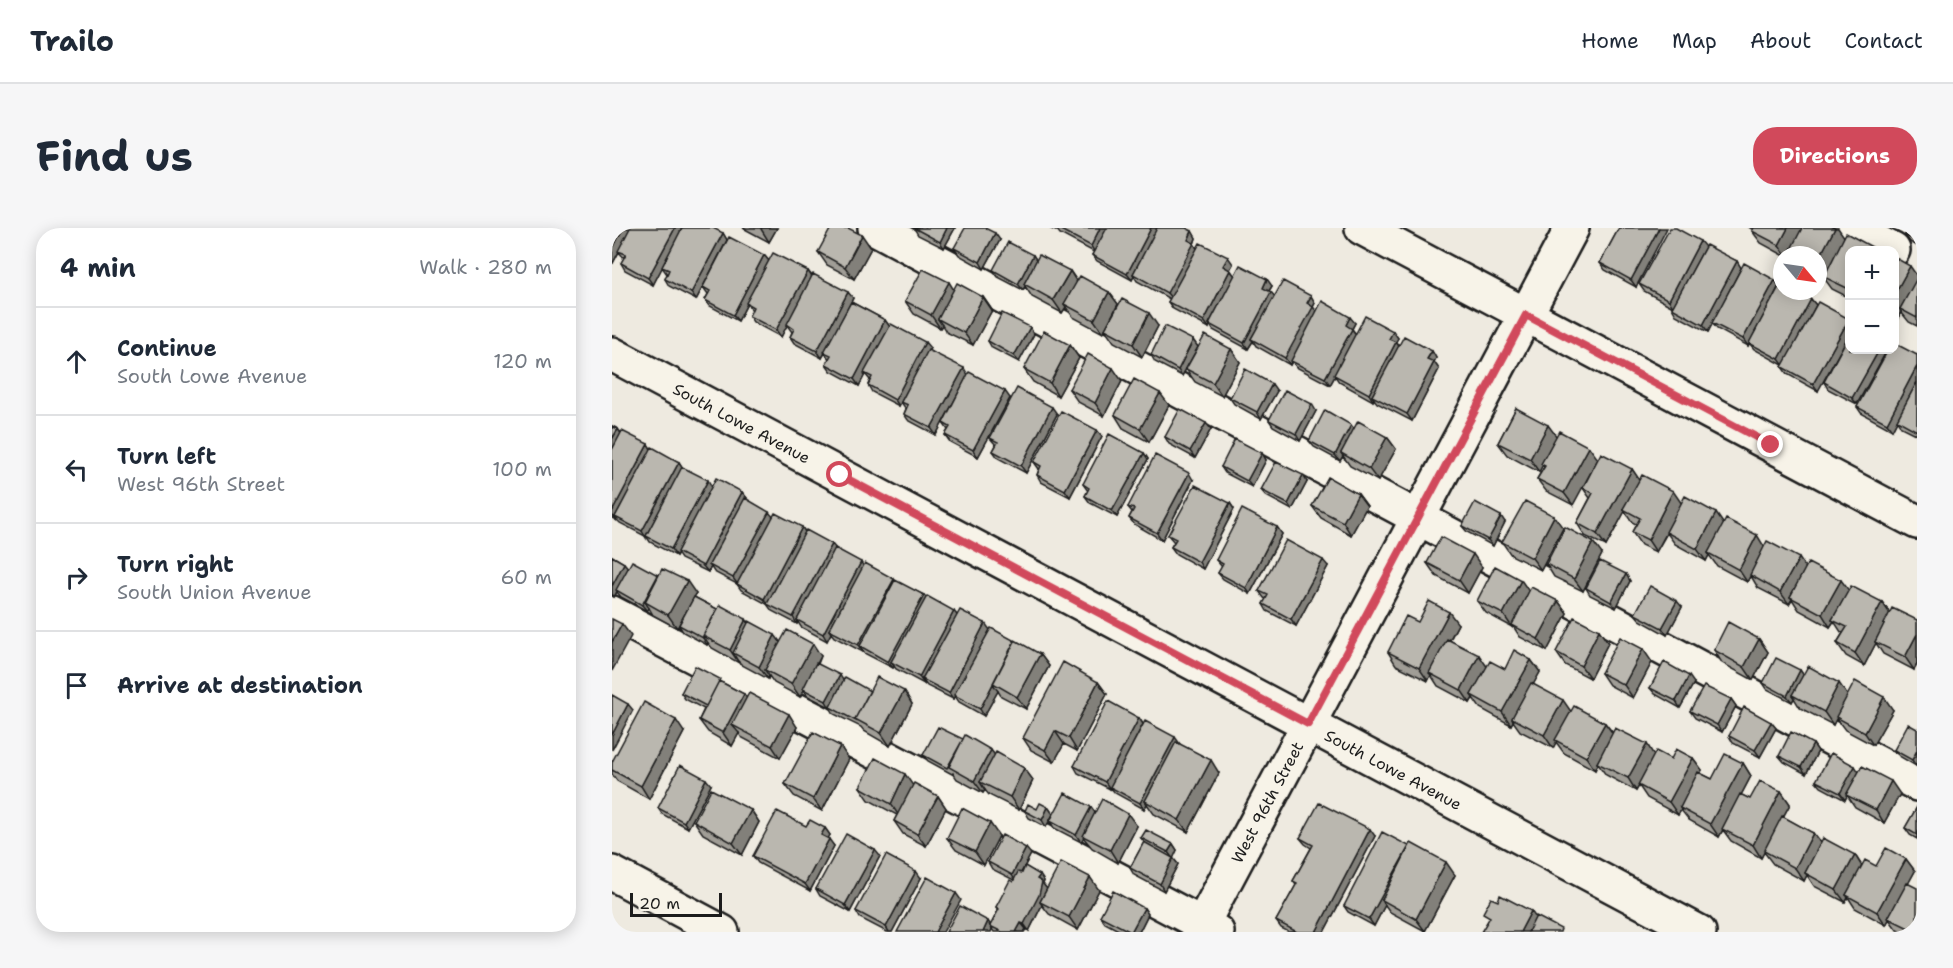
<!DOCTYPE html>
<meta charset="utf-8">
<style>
:root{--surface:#fff;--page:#f6f6f7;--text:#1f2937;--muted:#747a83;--line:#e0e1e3;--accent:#d1495b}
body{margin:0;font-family:"Shantell Sans",sans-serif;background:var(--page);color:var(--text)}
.controls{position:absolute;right:18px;top:18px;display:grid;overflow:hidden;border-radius:12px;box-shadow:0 3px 15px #0003}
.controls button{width:54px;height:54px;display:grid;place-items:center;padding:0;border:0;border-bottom:2px solid var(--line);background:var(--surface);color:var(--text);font:30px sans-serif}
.compass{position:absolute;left:1161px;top:18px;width:54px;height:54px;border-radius:50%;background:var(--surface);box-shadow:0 3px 15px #0003;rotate:119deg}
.scale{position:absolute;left:18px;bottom:15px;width:92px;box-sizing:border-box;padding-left:6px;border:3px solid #1c1c1c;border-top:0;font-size:16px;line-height:21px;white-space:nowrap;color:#1c1c1c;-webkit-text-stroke:4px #f7f3e8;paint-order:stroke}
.stop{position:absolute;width:18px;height:18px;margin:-14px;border:4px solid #d1495b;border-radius:50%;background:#fff}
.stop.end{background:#d1495b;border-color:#fff;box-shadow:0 2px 6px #0008}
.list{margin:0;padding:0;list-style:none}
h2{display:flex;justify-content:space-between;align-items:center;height:78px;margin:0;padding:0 24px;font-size:26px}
h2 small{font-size:20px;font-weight:400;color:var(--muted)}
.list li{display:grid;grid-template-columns:39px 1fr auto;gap:18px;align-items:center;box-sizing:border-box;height:108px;padding:0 24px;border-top:2px solid var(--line)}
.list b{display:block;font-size:22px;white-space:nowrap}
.list p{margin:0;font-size:20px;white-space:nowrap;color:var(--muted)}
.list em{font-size:20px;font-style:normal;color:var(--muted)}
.icon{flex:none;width:33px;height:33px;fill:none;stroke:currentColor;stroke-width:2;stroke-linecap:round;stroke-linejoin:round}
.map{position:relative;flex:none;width:1305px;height:704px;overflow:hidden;border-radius:24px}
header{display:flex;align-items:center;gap:36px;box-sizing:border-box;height:84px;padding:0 30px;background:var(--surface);border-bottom:2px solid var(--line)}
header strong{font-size:28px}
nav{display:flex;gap:33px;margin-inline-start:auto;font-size:21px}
.intro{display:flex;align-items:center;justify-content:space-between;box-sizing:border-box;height:144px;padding:0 36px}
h1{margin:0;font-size:42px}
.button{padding:15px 27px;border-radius:24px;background:var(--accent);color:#fff;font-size:21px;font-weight:700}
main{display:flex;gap:36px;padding:0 36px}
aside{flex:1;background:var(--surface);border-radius:24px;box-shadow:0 3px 15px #0003}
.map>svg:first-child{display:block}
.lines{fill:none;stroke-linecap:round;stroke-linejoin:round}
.minor-casing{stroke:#1c1c1c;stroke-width:38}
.minor{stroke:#f7f3e8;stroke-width:33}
.wall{fill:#a09d96;stroke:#1c1c1c;stroke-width:1.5}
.shaded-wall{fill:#82807a;stroke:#1c1c1c;stroke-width:1.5}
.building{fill:#bab7af;stroke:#1c1c1c;stroke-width:1.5}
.route{stroke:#d1495b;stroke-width:8}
.labels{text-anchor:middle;stroke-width:4.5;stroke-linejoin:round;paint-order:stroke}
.street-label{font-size:16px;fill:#1c1c1c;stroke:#f7f3e8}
</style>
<header>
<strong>Trailo</strong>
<nav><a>Home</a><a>Map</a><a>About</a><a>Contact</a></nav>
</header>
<div class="intro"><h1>Find us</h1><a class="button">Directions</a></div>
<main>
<aside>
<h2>4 min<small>Walk · 280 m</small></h2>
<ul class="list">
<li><svg class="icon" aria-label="ahead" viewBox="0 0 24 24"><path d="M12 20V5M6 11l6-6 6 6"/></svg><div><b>Continue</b><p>South Lowe Avenue</p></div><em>120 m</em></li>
<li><svg class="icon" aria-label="left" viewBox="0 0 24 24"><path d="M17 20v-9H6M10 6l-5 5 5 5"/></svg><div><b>Turn left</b><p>West 96th Street</p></div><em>100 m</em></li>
<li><svg class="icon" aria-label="right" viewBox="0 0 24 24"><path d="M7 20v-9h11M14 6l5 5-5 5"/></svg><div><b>Turn right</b><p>South Union Avenue</p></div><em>60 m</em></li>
<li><svg class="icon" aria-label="arrive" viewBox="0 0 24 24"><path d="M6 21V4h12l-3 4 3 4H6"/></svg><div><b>Arrive at destination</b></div></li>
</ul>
</aside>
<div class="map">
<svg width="1305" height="704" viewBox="0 0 1305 704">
<rect width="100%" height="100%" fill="#eeeae0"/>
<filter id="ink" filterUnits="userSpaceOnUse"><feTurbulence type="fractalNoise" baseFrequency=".0167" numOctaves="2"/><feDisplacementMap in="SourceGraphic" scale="12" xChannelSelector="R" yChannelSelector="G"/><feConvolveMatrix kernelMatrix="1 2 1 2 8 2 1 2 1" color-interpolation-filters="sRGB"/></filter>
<g filter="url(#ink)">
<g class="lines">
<defs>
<g id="minor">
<path d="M263,0L1305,556"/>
<path d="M750,0L1305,294"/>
<path d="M1239,0L1281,22"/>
<path id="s1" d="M0,126L1087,704"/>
<path d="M0,385L605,704"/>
<path d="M0,645L110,704"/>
<path id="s2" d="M586,704L960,0"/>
</g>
</defs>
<use href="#minor" class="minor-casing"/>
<use href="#minor" class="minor"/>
</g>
<path class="wall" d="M0,0L111,5L115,12L84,72L57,58L53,51L55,46L50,39L41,57L13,42L9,35L12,30L7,24L1,35H0Z
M131,0H165L157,14Z
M302,0H343L332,20L306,7Z
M437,0H574L580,3L584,10L582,16L585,20L621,36L618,41L622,47L660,58L657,63L662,68H699L703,75L701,79L705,84L743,95L740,101L744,106L781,103L786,110L783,114L787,118L820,123L824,130L822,134L827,141L800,193L765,175L762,171L761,173L727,154L723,148L718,157L684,139L680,133L678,137L644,118L641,113L636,121L601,102L598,97L597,100L561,81L556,74L558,71L525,53L522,48L520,52L485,33L480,27L482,24L448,6L445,2L444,3Z
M1007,0L1024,59L993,42L988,35Z
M1138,0H1226L1238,22V70L1220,61L1212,50V51L1206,47V27H1179L1178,26L1177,27H1171L1149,15L1140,3L1141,2Z
M1305,0V18L1298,14L1293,7Z
M388,12L372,41L347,27L342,20Z
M1093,19L1125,33L1129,40L1167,58L1199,71L1204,77L1206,163L1175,146L1170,139L1171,137L1142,121L1137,115L1136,118L1105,101L1100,95L1125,48L1096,104L1064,87L1060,80L1061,79L1032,63L1027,56Z
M259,20L242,51L215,37L206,24Z
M152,27L157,33L196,43L200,48L241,70L239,74L273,92L278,99L318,120L317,122L356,147L398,170L366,229L338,214L333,207L336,202L331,195L353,152L324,207L296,192L292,186L294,181L289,174L287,178L260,164L256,157L258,152L253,146L247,158L219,143L214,136L217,131L213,125L210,130L182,115L178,109L180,104L175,97L169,109L141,94L137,88L140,82L135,76L126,93L98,78L93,72L96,66L91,59Z
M421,27L424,32L458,43L465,53L497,64L506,76L491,105L461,89L454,79L450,85L420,69L413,58L411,62L386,49L381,42Z
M1282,29L1305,48V98L1297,94L1289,84L1286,90L1282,88Z
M341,61L371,69L380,82L361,117L334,104L330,97L328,100L302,86L293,73Z
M546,98L530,129L502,114L493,101Z
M422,106L407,134L380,120L376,113Z
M581,112L586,119L570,148L543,134L539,127Z
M458,117L467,130L446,168L421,154L412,141Z
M619,121L628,134L610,168L583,154L574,141Z
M1238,122H1275L1245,176L1216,161L1212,154Z
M1305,127V207L1289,199L1285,192L1301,161L1280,202L1249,185L1245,179Z
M510,153L492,188L466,174L457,161Z
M665,163L649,191L622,176L618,170Z
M557,177L537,214L511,200L503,187Z
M904,180L961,277L934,263L925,251L932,239L930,237L927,244L895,227L886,215Z
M704,183L688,213L661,198L657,192Z
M445,186L414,245L386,230L381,223L384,217L378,210Z
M0,198L6,201L9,205L36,216L39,221L67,234L70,239L100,258L130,264L135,270L134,271L161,289L190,299L193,304L224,321L251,338L312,367L314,370L345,387L428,426L437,438L414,481L389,468L386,463L372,488L347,474L343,468L341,471L315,458L312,454V456L284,441L282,438L281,440L252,425L251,423V424L222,409L219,405L215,413L189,399L186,394L185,396L160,383L155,376L129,362L125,356L102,344L99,339L96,344L69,331L65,325L64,328L38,314L35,309L8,295L4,291V292L0,290Z
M742,200L775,209L784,221L766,253L738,238L731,228L728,233L702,219L697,213Z
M599,201L583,230L557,216L553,209Z
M490,208L458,269L429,254L425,247L427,241L422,234Z
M532,225L536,231L505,289L478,275L473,268L476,263L471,256Z
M650,225L654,232L640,259L613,245L609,239Z
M1020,241L1027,252L1069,275L1112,296L1236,362L1270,374L1278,385L1305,392V437L1302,442L1271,426L1264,415L1252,438L1234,428L1225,415L1231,405L1229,404L1222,393L1218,399L1187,382L1180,371L1177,376L1146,360L1139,348L1135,354L1105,338L1097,327L1094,333L1063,316L1055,305L1044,324L1029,317L1020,304L1024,296L1020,294L1013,283L994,318L973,308L965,295L978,270L971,260Z
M581,252L550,312L522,296L517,290L520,284L516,279Z
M695,254L680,282L654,268L649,262Z
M746,266L755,278L739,307L709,290L700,278Z
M618,275L622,281L591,341L564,326L559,319L562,314L556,307Z
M893,294L881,318L855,304L850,298Z
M665,299L670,306L638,366L611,351L606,345L610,339L604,332Z
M951,300L929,342L899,327L890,314Z
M990,326L971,363L942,349L934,336Z
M0,328L12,335L16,340L46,347L84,366L82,369L105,381L136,395L168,414L209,428L206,436L231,453L258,463H292L300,476L278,518L252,503L249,499L222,486L218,479L196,468L192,462L188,469L162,455L157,448L156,451L130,437L127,434V435L100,420L96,415L95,417L71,404L67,397L78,377L65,400L41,387L37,380L35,383L9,369L5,364L2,369L0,368Z
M815,335L870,339L856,365L824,348Z
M716,338L684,398L655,383L651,376L654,371L652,370L647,363Z
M1014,346L1018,353L1004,380L978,367L974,360Z
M917,363L946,373L955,385L935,423L908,409L901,398L900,399L874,385L865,373Z
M1070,379L1055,407L1028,392L1023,386Z
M806,394L846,396L838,412L875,438L893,441L919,432L928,444L921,456L959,483L993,495L1001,505L1042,527L1059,531L1081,530L1090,542L1088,545L1100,551L1131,535L1139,548L1129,567L1138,571L1169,563L1178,576L1171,589L1201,605L1209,615L1243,627L1250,638H1264L1294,631L1303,643L1296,655L1305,704H1289L1285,702L1277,691L1274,697L1243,680L1236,669L1233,674L1202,658L1195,647L1192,653L1161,636L1152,624L1149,630L1119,613L1111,602L1107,609L1077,592L1069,582L1066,587L1035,570L1027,558L1024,563L994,547L986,536L983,542L952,525L944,514L941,520L908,503L901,493L899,497L868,480L861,470L858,475L826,458L819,447L816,453L784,437L776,424Z
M987,402L996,415L978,450L953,437L944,424Z
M1147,411L1156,424L1141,452L1110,435L1102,422Z
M1040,434L1021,470L997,457L989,445Z
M1188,442L1191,447L1236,467L1281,482L1261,517L1233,502L1224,490L1221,497L1188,480L1182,470L1180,474L1155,461L1151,455Z
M486,454L495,466L465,523L452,516L442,534L419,522L411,510Z
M111,455L132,466L134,470L185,499L168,530L129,509L127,505L120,518L96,504L87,492L92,481L73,471L69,465Z
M1082,455L1068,480L1043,466L1038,460Z
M1119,471L1124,478L1110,504L1083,490L1078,483Z
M527,490L531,496L567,516L607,545L576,604L542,586L535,576L532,581L503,565L498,559V561L466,545L462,538Z
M1159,494L1164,500L1148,529L1121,515L1117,508Z
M1305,501L1304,538L1287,528L1282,522Z
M72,504L37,571L5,553L0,546V534Z
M1201,516L1206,523L1194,546L1172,534L1167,528Z
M311,527H383L412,540L421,552L407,582L377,567L373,562L371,565L345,551L341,545L340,546L316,533Z
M237,531L210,583L182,568L173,556Z
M1247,544L1288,566L1272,595L1243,579L1235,567L1233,572L1209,559L1204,553Z
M99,557L76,600L50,586L46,580Z
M301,558L326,568L334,580L314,618L291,606L282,593L285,587L257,572L248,559Z
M436,579L441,586L434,599L417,590L413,583Z
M479,579L483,584L525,598L506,635L480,620L471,609L469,614L442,600L438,593Z
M1305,579V611L1298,607L1293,600Z
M139,582L147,594L130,627L91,606L82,593Z
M213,600L218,607L215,611L222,618L198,663L146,635L141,628Z
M387,608L372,637L344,622L335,610Z
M763,608L712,704H677L669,700L664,693L684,657L681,653L699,620L693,616L688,610Z
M529,610L561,616L565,622L561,630L566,636L552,663L522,647L518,640L532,614Z
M797,619L843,647L813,703L778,684L773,677L762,698L736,684L732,678Z
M419,626L409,645L432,653L431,656L435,661L487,662L466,702L437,686L430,677L417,703L414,701L412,704H382L380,701L334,704L379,697L386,682L384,679L402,652L380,641L376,634Z
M268,628L238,684L208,668L204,661Z
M309,650L280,704H275L248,690L244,683Z
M532,680L536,686L527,704H510L493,695L488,688Z"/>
<path class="shaded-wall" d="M11,0H19L1,35L0,34V22Z
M63,0H71L41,57L36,50Z
M149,0H165L157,14L149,1Z
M335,0H343L332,20L328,14Z
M488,0H497L483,25L479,18Z
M539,0H547L521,46L522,48L520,52L515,46Z
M1047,0H1055L1024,59L1019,52Z
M1176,0H1192L1177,27H1174L1167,17Z
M1223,0H1226L1233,10L1212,51L1206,42V32Z
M580,3L584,10L582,16L586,22L560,71L555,65Z
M111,5L115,12L84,72L79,65Z
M383,5L388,12L372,41L368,34Z
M250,7L259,20L242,51L233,39Z
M1088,13L1093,19L1061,79L1057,72Z
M152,27L157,33L126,93L121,87Z
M421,27L425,33L412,56L413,58L411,62L406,56Z
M616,29L621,36L616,45L611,38Z
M1125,33L1129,40L1096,104L1091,97Z
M1298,38L1305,48V54L1288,81L1289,84L1286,90L1282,85V67Z
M618,42L623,48L597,96L598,97L597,100L592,93Z
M196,43L200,49L169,109L164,102Z
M458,43L466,56L452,76L454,79L450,85L441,72Z
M655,51L660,58L655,66L651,60Z
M1163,52L1167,58L1136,118L1131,111Z
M337,54L345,67L326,91L330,97L328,100L319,87Z
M236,64L241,70L210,130L205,123Z
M497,64L506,76L491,105L482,92Z
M659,64L664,70L639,111L641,113L636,121L632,115Z
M699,68L703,75L701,79L706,85L678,137L673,130L695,75Z
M371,69L380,82L361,117L352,105Z
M1199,71L1204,77L1172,138L1167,131Z
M537,85L546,98L530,129L521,116Z
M738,89L743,95L738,104L734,97Z
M1237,91L1238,105L1206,163L1201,156Z
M273,92L278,99L247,158L242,151Z
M418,99L422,106L407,134L402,128Z
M740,101L745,108L718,157L713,150Z
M781,103L786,110L782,117L777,111Z
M581,112L586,119L570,148L566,142Z
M313,114L318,120L287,178L283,172Z
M784,114L789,121L760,168L762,171L761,173L757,166Z
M458,117L467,130L446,168L438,155Z
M619,121L628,134L610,168L601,155Z
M1267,122H1275L1245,176L1240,170Z
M820,123L824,130L820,138L815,131Z
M822,134L827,141L800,193L795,186Z
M1305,138V154L1280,202L1275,195Z
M352,140L356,147L324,207L319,200Z
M501,140L510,153L492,188L483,175Z
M660,156L665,163L649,191L645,184Z
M393,163L398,170L366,229L361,222Z
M548,165L557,177L537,214L528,201Z
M700,176L704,183L688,213L684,206Z
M440,179L445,186L414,245L409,238Z
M594,195L599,201L583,230L578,223Z
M739,197L744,203L729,225L731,228L728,233L723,227Z
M936,197L945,209L927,244L918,231Z
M6,201L10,207L0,227V211Z
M485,202L490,208L458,269L453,262Z
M775,209L784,221L766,253L757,241Z
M36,216L40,223L3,289L4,291V292L0,287V284Z
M977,219L986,231L961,277L952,265Z
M532,225L536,231L505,289L500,283Z
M650,225L654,232L640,259L635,253Z
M67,234L71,240L34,308V310L30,303Z
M1020,241L1029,254L1011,281L1013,283L994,318L985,306Z
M577,245L581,252L550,312L545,305Z
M691,247L695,254L680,282L676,276Z
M96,252L100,259L64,328L59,321Z
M1061,263L1070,276L1044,324L1036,312Z
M130,264L135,270L99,338L97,337L99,339L96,344L91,338Z
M746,266L755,278L739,307L731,294Z
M618,275L622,281L591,341L587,334Z
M157,284L162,290L126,357L121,350Z
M1104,285L1113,298L1096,325L1097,327L1094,333L1085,321Z
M889,288L893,294L881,318L876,312Z
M942,288L951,300L929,342L920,330Z
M190,299L194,306L157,377L152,371Z
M665,299L670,306L638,366L634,360Z
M1145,307L1153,320L1135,354L1127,342Z
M981,314L990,326L971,363L962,351Z
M220,316L225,322L185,392L186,394L185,396L181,389Z
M861,326L870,339L856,365L847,352Z
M1187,330L1195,342L1178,369L1180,371L1177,376L1168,364Z
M711,332L716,338L684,398L679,391Z
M249,334L253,341L217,402L219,405L215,413L211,406Z
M12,335L17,341L2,369L0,366V358Z
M1014,346L1018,353L1004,380L999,374Z
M46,347L33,374L37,380L35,383L30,377Z
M282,351L286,357L248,418L251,423V424L246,417Z
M909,352L918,365L900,397V399L891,386Z
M1229,352L1238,364L1220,392L1222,393L1218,399L1210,386Z
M75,353L84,366L65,400L56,387Z
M312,367L317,373L279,434L282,438L281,440L276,434Z
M946,373L955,385L935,423L926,411Z
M1065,373L1070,379L1055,407L1050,400Z
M1270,374L1279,387L1263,414L1264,415L1252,438L1243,425Z
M342,383L347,390L310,451L312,454V456L307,449Z
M837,384L846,396L819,446L817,445L819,447L816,453L807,440Z
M134,391L143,404L121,425L127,435L118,422Z
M373,395L378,402L341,471L337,465Z
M10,396L19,408L0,443V414Z
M987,402L996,415L978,450L969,438Z
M1305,406V436L1302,442L1293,429Z
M163,407L172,419L153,442L157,448L156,451L147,439Z
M92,408L96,415L95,417L91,410Z
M1147,411L1156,424L1141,452L1132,439Z
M201,416L209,428L188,469L179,456Z
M1031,421L1040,434L1021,470L1012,457Z
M428,426L437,438L414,481L405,469Z
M867,427L876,440L859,467L861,470L858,475L849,462Z
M919,432L928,444L902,492L900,490L901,493L899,497L890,484Z
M1188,442L1193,449L1180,467L1182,470L1180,474L1175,468Z
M228,447L232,454L218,480L214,473Z
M1077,448L1082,455L1068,480L1064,473Z
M486,454L495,466L465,523L457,510Z
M1227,455L1236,468L1221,497L1212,484Z
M381,456L386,463L372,488L368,481Z
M292,463L300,476L278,518L269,505Z
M132,466L141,479L120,497L127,505L120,518L111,505Z
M1272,469L1281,482L1261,517L1253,505Z
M1119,471L1124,478L1110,504L1105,497Z
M951,472L960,485L941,520L932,507Z
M16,476L21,482L0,522V507Z
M177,486L185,499L168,530L160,518Z
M527,490L531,496L498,561L493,554Z
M64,492L72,504L37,571L29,558Z
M1159,494L1164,500L1148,529L1143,522Z
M993,495L1002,507L985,535L986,536L983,542L974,529Z
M443,503L452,516L442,534L433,522Z
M563,509L568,516L533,573L535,576L532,581L528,575Z
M1035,516L1043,529L1024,563L1016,550Z
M1201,516L1206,523L1194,546L1189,539Z
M228,518L237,531L210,583L201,571Z
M379,522L388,534L368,554L373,562L371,565L362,553Z
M1305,522V537L1304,538L1300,532Z
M1081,530L1090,542L1070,581L1068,580L1069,582L1066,587L1057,574Z
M599,532L607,545L576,604L567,592Z
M1131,535L1139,548L1107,609L1098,596Z
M1243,538L1247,544L1233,572L1228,565Z
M412,540L421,552L407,582L398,569Z
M293,546L302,559L287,588L279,576Z
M94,551L99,557L76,600L72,594Z
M1279,553L1288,566L1272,595L1264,582Z
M1169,563L1178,576L1149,630L1141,617Z
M326,568L334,580L314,618L305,606Z
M436,579L441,586L434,599L430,592Z
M479,579L484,586L469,614L464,607Z
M139,582L147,594L130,627L121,615Z
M516,586L525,598L506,635L498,622Z
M378,595L387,608L372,637L363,624Z
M213,600L218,607L214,614L209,607Z
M758,601L763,608L712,704H704Z
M1201,605L1210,617L1193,645L1195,647L1192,653L1183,640Z
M217,611L222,618L198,663L193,656Z
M561,616L565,622L561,631L556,624Z
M797,618L801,625L770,672L773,677L762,698L757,691Z
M414,620L419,626L404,654L400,647Z
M263,622L268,628L238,684L233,677Z
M1243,627L1251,640L1234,667L1236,669L1233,674L1224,662Z
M561,630L566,636L552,663L548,656Z
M1294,631L1303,643L1274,697L1265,684Z
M834,634L843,647L813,703L804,691Z
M304,643L309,650L280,704H277L274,699Z
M428,647L432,653L431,656L435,661L428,674L430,677L417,703L412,696L425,651Z
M478,649L487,662L466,702L457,689Z
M344,665L349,672L331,704H323Z
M532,680L536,686L527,704H519Z
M919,683L924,690L916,704H908Z
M376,693L380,699L378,698L380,701L379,704H371Z
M409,695L414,701L412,704H404Z"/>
<path class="building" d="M0,0H11L0,22Z
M18,0H63L36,50L9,35L14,26L6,23Z
M70,0H101L111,5L79,65L53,51L57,42L50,39Z
M219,0H236L250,7L233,39L206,24Z
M302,0H335L328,14Z
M353,0H373L383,5L368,34L342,20Z
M445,0H488L479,18Z
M495,0H539L515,46L480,27Z
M545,0H574L580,3L576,12L582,15L555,65L521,46Z
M1007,0H1047L1019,52L988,35Z
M1058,0H1064L1088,13L1057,72L1027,56Z
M1142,0H1176L1167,17L1140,3Z
M1190,0H1223L1206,32V27H1182L1177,25Z
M1297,0H1305V14L1293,7Z
M1234,5L1260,19L1258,22H1238L1237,61L1212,49Z
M117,9L152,27L121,87L93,72L98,63L91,59Z
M396,14L421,27L406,56L381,42Z
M588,15L616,29L611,38L618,42L592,93L556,74Z
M1094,17L1125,33L1091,97L1060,80Z
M161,25L196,43L164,102L137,88L141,79L134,75Z
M427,27L458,43L441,72L412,56Z
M1282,29L1298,38L1282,67Z
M1132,35L1163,52L1131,111L1100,95Z
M628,37L655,51L651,60L659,64L632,115L597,96Z
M311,41L337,54L319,87L293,73Z
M201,46L236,64L205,123L178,109L182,101L175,96Z
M468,48L497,64L482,92L452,76Z
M1305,50V90L1288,81Z
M671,53L699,68L695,75L701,79L673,130L639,111Z
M345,55L371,69L352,105L326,91Z
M1169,55L1170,56V63H1184L1199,71L1167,131L1137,115Z
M510,71L537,85L521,116L493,101Z
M710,73L738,89L734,97L740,101L713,150L679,133Z
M239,74L273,92L242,151L214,136L219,127L212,124Z
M1206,74L1237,91L1201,156L1170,139Z
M390,85L418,99L402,128L376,113Z
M753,88L781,103L777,111L784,114L757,166L722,147Z
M279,96L313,114L283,172L256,157L260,149L252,145Z
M553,98L581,112L566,142L539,127Z
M432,103L458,117L438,155L412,141Z
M1238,105V122H1267L1240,170L1212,154Z
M593,107L619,121L601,155L574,141Z
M792,108L820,123L815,131L822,134L795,186L760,168Z
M1282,115L1305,127V138L1275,195L1245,179L1276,122H1282Z
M316,122L352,140L319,200L292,186L296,177L289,174Z
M476,126L501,140L483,175L457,161Z
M633,141L660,156L645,184L618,170Z
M357,144L393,163L361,222L333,207L338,199L331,195Z
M522,151L548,165L528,201L503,187Z
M1305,154V203L1285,192Z
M405,160L440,179L409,238L381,223L386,214L378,210Z
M673,162L700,176L684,206L657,192Z
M904,180L936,197L918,231L886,215Z
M568,181L594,195L578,223L553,209Z
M713,182L739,197L723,227L697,213Z
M449,183L485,202L453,262L425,247L429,238L422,234Z
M746,193L775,209L757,241L729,225Z
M0,198L6,201L0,211Z
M10,203L36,216L0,284V222Z
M947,203L977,219L952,265L925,251L933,238L929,236Z
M497,206L532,225L500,283L473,268L477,260L471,256Z
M623,211L650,225L635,253L609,239Z
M40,219L67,234L30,303L3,289Z
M989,225L1020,241L985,306L965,295L981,265L971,260Z
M543,227L577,245L545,305L517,290L522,281L516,279Z
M664,234L691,247L676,276L649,262Z
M70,239L96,252L59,321L34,308Z
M1030,247L1061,263L1036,312L1020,304L1028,290L1011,281Z
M716,249L746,266L731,294L700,278Z
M104,250L130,264L91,338L65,324Z
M583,257L618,275L587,334L559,319L564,311L556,307Z
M1073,268L1104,285L1085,321L1054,304Z
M133,270L157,284L121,350L97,337Z
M913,273L942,288L920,330L890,314Z
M863,274L889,288L876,312L850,298Z
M630,281L665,299L634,360L606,345L611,336L604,332Z
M163,285L190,299L152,371L125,356Z
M1114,291L1145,307L1127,342L1096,325Z
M953,299L981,314L962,351L934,336Z
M194,302L220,316L181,389L155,376Z
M829,309L861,326L847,352L815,335Z
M674,312L711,332L679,391L651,376L656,367L647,363Z
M1155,313L1187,330L1168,364L1138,347Z
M223,320L249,334L211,406L185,392Z
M0,328L12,335L0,358Z
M20,333L46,347L30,377L4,362Z
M988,333L1014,346L999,374L974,360Z
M253,335L282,351L246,417L217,402Z
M1196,335L1229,352L1210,386L1178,369Z
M883,338L909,352L891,386L865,373Z
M50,341L75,353L56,387L33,374Z
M283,352L312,367L276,434L248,418Z
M1038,358L1065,373L1050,400L1023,386Z
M1239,358L1270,374L1243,425L1225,415L1235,399L1220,392Z
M919,359L946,373L926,411L900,397Z
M315,368L342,383L307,449L279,434Z
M82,369L105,381L91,408H92L91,410L67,397Z
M817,373L837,384L807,440L776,424L794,388L806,394Z
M108,377L134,391L118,422L91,408Z
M1280,380L1305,392V406L1293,429L1263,414Z
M348,382L373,395L337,465L310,451Z
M962,389L987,402L969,438L944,424Z
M0,391L10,396L0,414Z
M137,393L163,407L147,439L121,425Z
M1116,394L1147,411L1132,439L1102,422Z
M379,400L403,413L368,481L342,467Z
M175,402L201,416L179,456L153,442Z
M1008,409L1031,421L1012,457L989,445Z
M835,411L867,427L849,462L817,445Z
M403,412L428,426L405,469L381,455Z
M902,422L919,432L890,484L859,467L878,433L893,441Z
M1164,430L1188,442L1175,468L1151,455Z
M451,434L486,454L457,510L443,503L433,522L411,510Z
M1052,434L1077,448L1064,473L1038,460Z
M204,435L228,447L214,473L191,461Z
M83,438L108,451L94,478L69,465Z
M1196,438L1227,455L1212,484L1180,467Z
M233,449L258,463L243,491L244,493L218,479Z
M265,449L292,463L269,505L243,491Z
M107,453L132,466L111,505L87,492Z
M1243,453L1272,469L1253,505L1224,489Z
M919,455L951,472L932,507L900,490Z
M1092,458L1119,471L1105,497L1078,483Z
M137,465L177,486L160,518L120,497Z
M0,467L16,476L0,507Z
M496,473L527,490L493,554L462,538Z
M32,474L64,492L29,558L0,542V534Z
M962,478L993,495L974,529L943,512Z
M1132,479L1159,494L1143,522L1117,508Z
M533,493L563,509L528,575L498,559Z
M1296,496L1305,501V522L1300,532L1282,522Z
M326,499L351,511L335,540L311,527Z
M1003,500L1035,516L1016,550L985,535Z
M201,504L228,518L201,571L173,556Z
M1179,504L1201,516L1189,539L1167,528Z
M353,507L379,522L362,553L337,539Z
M564,514L599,532L567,592L533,573Z
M1064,521L1081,530L1057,574L1026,557L1044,523L1059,531Z
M384,524L412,540L398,569L368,554Z
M1219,525L1243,538L1228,565L1204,553Z
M1113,526L1131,535L1098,596L1068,580L1086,544L1100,551Z
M263,530L293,546L279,576L248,559Z
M68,537L94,551L72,594L46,580Z
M1250,538L1279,553L1264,582L1234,567Z
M1148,553L1169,563L1141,617L1110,601L1128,566L1138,571Z
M302,555L326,568L305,606L282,593Z
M99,561L139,582L121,615L82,593Z
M453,565L479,579L464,607L438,593Z
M490,571L516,586L498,622L471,608Z
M428,575L436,579L430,592L413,583L416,576L425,581Z
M707,575L758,601L704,704H685L664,693L685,655L681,653L701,617L688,610Z
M1305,579V607L1293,600Z
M350,580L378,595L363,624L335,610Z
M165,583L194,598L198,592L213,600L209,607L217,611L193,656L141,628Z
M1170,588L1201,605L1183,640L1152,623Z
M534,602L561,616L556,624L529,610Z
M770,604L797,618L757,691L732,678Z
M234,606L263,622L233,677L204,661Z
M390,607L414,620L400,647L376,634Z
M1211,610L1243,627L1224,662L1193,645Z
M532,614L561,630L548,656L518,640Z
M799,615L834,634L804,691L770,672Z
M1274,620L1294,631L1265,684L1234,667L1253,632L1264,638Z
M274,627L304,643L274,699L244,683Z
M449,634L478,649L457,689L428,674Z
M413,638L428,647L425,651L430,654L427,667L412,696L409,695L404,704H390L378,698L387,681L384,679L398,652L401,654L406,644L410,645Z
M315,649L344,665L323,704H285Z
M1295,655L1305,660V704L1276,690Z
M501,663L532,680L519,704L488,688Z
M888,667L919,683L908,704H869L878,689L871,685L879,670L886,673Z
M348,678L376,693L371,704H334Z
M924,688L949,701L948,704H916Z"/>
</g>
<g class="lines" filter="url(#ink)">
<path class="route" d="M228,247L696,496L914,87L1159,217"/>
</g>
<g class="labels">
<g class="street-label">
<text dy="6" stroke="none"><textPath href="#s1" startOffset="147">South Lowe Avenue</textPath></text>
<text dy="6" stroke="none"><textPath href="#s1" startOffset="885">South Lowe Avenue</textPath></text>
<text dy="6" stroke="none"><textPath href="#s2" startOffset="147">West 96th Street</textPath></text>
</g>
</g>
</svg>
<div class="controls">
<button>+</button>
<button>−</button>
</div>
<svg class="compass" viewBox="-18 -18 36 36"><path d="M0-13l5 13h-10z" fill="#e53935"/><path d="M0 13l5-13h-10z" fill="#747a83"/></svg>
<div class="scale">20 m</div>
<div class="stop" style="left:228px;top:247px"></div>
<div class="stop end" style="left:1159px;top:217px"></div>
</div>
</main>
